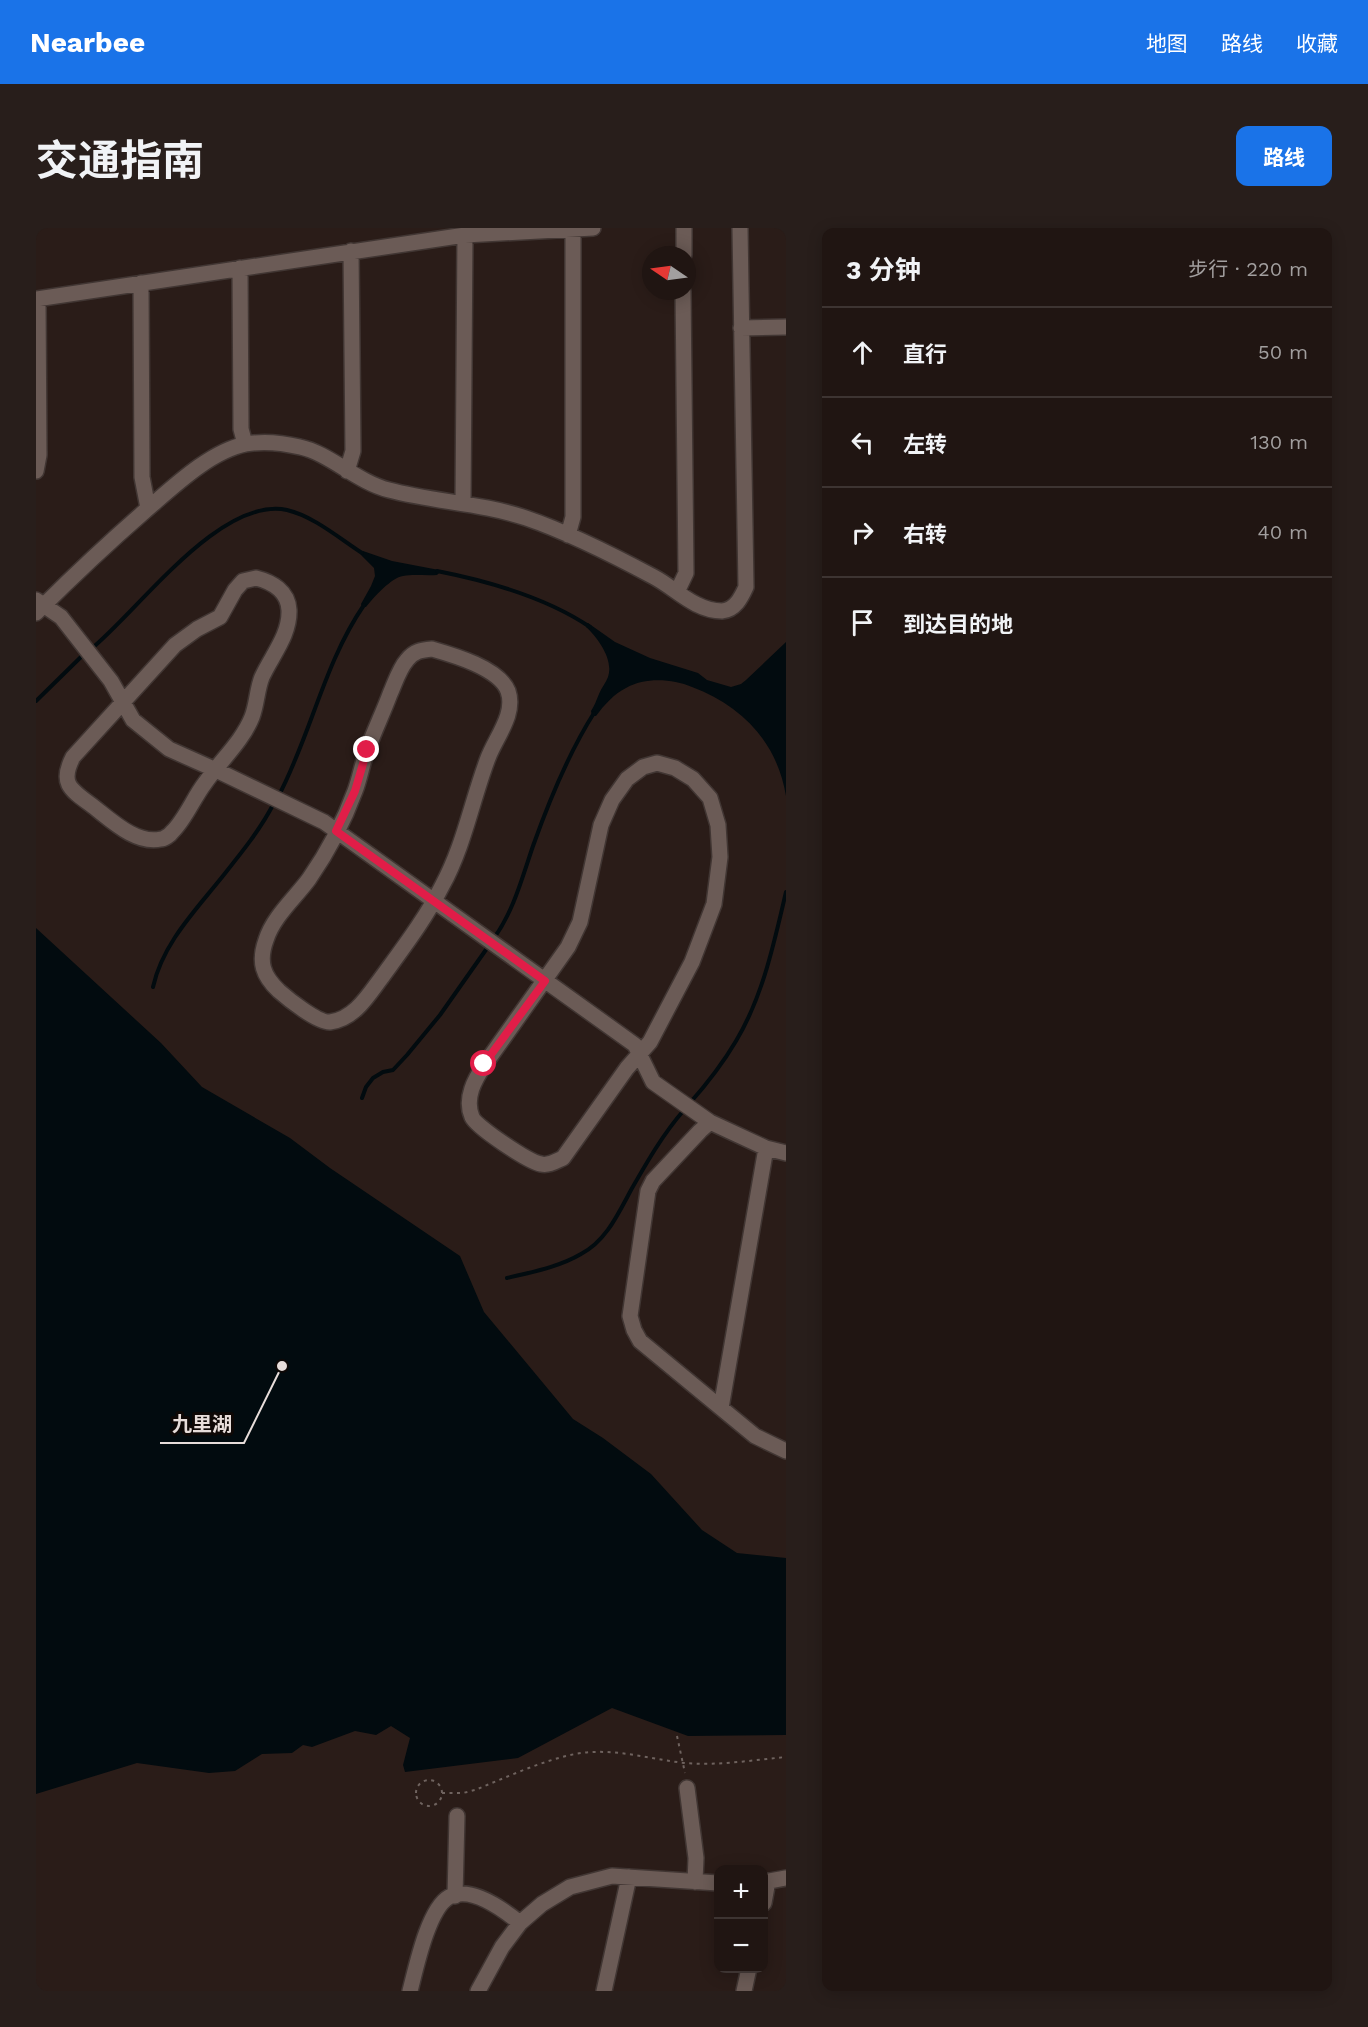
<!DOCTYPE html>
<html lang="zh">
<meta charset="utf-8">
<style>
:root{--surface:#201512;--page:#281e1b;--text:#f1f3f6;--muted:#a29f9f;--line:#3d3432;--accent:#1a73e8}
body{margin:0;font-family:"Work Sans","Noto Sans SC",sans-serif;background:var(--page);color:var(--text)}
.controls{position:absolute;right:18px;bottom:18px;display:grid;overflow:hidden;border-radius:12px;box-shadow:0 3px 15px #0003}
.controls button{width:54px;height:54px;display:grid;place-items:center;padding:0;border:0;border-bottom:2px solid var(--line);background:var(--surface);color:var(--text);font:30px sans-serif}
.compass{position:absolute;left:606px;top:18px;width:54px;height:54px;border-radius:50%;background:var(--surface);box-shadow:0 3px 15px #0003;rotate:283deg}
.stop{position:absolute;width:18px;height:18px;margin:-14px;border:4px solid #e11d48;border-radius:50%;background:#fff}
.stop.end{background:#e11d48;border-color:#fff;box-shadow:0 2px 6px #0008}
.list{margin:0;padding:0;list-style:none}
h2{display:flex;justify-content:space-between;align-items:center;height:78px;margin:0;padding:0 24px;font-size:26px}
h2 small{font-size:20px;font-weight:400;color:var(--muted)}
.list li{display:grid;grid-template-columns:39px 1fr auto;gap:18px;align-items:center;box-sizing:border-box;height:90px;padding:0 24px;border-top:2px solid var(--line)}
.list b{display:block;font-size:22px;white-space:nowrap}
.list em{font-size:20px;font-style:normal;color:var(--muted)}
.icon{flex:none;width:33px;height:33px;fill:none;stroke:currentColor;stroke-width:2;stroke-linecap:round;stroke-linejoin:round}
.map{position:relative;flex:none;width:750px;height:1763px;overflow:hidden;border-radius:12px}
header{display:flex;align-items:center;gap:36px;box-sizing:border-box;height:84px;padding:0 30px;background:var(--accent);color:#fff}
header strong{font-size:28px}
nav{display:flex;gap:33px;margin-inline-start:auto;font-size:21px}
.intro{display:flex;align-items:center;justify-content:space-between;box-sizing:border-box;height:144px;padding:0 36px}
h1{margin:0;font-size:42px}
.button{padding:15px 27px;border-radius:12px;background:var(--accent);color:#fff;font-size:21px;font-weight:700}
main{display:flex;gap:36px;padding:0 36px}
aside{flex:1;background:var(--surface);border-radius:12px;box-shadow:0 3px 15px #0003}
.map>svg:first-child{display:block}
.water{fill:#020b0f}
.lines{fill:none;stroke-linecap:round;stroke-linejoin:round}
.stream{stroke:#020b0f;stroke-width:4}
.minor-casing{stroke:#413633;stroke-width:18}
.path{stroke:#6f635f;stroke-width:2;stroke-dasharray:3 4.5;stroke-linecap:butt}
.minor{stroke:#6b5b56;stroke-width:15}
.route{stroke:#e11d48;stroke-width:8}
.leader{fill:none;stroke:#e7ddda;stroke-width:2}
.callout-dot{fill:#e7ddda;stroke:#0e0806;stroke-width:2}
.callout-label{font-size:20px;text-anchor:middle;font-weight:bold;fill:#e7ddda;stroke:#0e0806;stroke-width:6;stroke-linejoin:round;paint-order:stroke}
</style>
<header>
<strong>Nearbee</strong>
<nav><a>地图</a><a>路线</a><a>收藏</a></nav>
</header>
<div class="intro"><h1>交通指南</h1><a class="button">路线</a></div>
<main>
<div class="map">
<svg width="750" height="1763" viewBox="0 0 750 1763">
<rect width="100%" height="100%" fill="#2a1c18"/>
<path class="water" d="M327,323L356,333L403,342L404,344L401,347C390,348 378,346 367,348C356,349 337,370 330,379H326L325,376L335,358L339,348L338,340L325,327L324,324Z
M552,395L579,414L614,430L662,445L671,452L695,459L705,456L710,452L750,414V568C741,514 706,478 656,459C636,451 610,449 590,460C578,466 568,477 560,488H556L555,483C559,477 560,473 563,466C565,460 570,455 572,449C578,432 562,410 550,399V396Z
M0,700L125,815L166,859L254,910L294,940L424,1028L448,1084L537,1191L567,1210L615,1246L666,1302L701,1325L750,1330V1507L652,1508L576,1480L482,1530L369,1544L367,1537L374,1510L355,1498L340,1507L319,1503L276,1519L267,1517L256,1525L226,1526L199,1543L173,1545L101,1535L0,1566Z"/>
<g class="lines">
<path class="stream" d="M401,343C452,353 511,370 554,399
M55,421C103,382 184,268 251,282C277,288 303,310 326,325
M0,473L49,425
M242,569C275,507 288,435 328,377
M458,710C478,682 486,650 497,618C513,573 532,526 558,485
M117,759C126,718 156,686 182,654C202,629 223,604 238,575
M326,870L330,859L337,850L347,844L357,842L371,827L404,787L454,716
M653,876C670,857 687,835 700,813C727,768 738,715 750,664
M471,1050C496,1044 523,1039 545,1026C570,1013 582,986 595,962C611,934 627,906 648,882"/>
<defs>
<path id="minor" d="M648,27V0
M204,40L205,201L209,216
M105,55L106,249L112,280
M0,71L429,7L557,0
M705,100L750,99
M0,243L3,227L2,71
M311,243L317,223L315,23
M427,275L429,7
M532,307L537,289V1
M220,350C236,354 252,363 253,382C254,407 236,427 226,449C221,461 221,476 216,489C206,514 184,533 169,555C158,569 149,592 136,604C134,607 128,611 125,611C99,617 73,590 54,576C33,561 24,554 37,529L139,417L161,401L184,389L199,362L207,353Z
M641,364L650,345L647,63
M0,372L25,389L75,453L97,492L133,521L180,542L288,594L599,817L617,854L674,894L730,920L750,925
M0,385C35,350 71,316 109,283C136,260 174,223 210,216C227,213 247,215 264,219C293,225 321,254 353,262C398,274 446,275 490,290C534,305 577,327 618,349C639,360 659,383 686,383C699,382 705,370 710,359L704,0
M396,421C417,427 463,440 472,463C480,486 460,509 452,530C436,572 428,618 406,658C390,690 367,720 346,749C333,766 319,791 294,794C282,795 252,771 243,763C227,748 222,734 230,712C237,689 259,670 273,651C291,625 308,593 319,563C324,550 326,536 331,523C338,503 347,485 354,466C359,455 363,441 371,432C378,423 385,422 396,421Z
M621,535L639,540L657,551L674,570L682,597L684,629L678,676L656,734L614,814L591,840L527,930C520,933 513,938 505,936C493,934 440,899 436,889C428,870 439,851 449,836L532,719L544,694L565,597L576,572L591,551L607,539Z
M674,894L664,903L617,953L612,963L594,1088L598,1102L604,1113L685,1180
M730,920L685,1180L719,1208L750,1223
M651,1560L660,1630L659,1654
M728,1654L750,1650
M419,1668L421,1588
M728,1675L732,1653
M374,1763C380,1740 392,1681 413,1669C435,1657 468,1682 484,1695
M442,1763L466,1719L484,1695L506,1676L534,1659L576,1648L682,1655
M568,1763L593,1649
M708,1763L713,1740"/>
</defs>
<use href="#minor" class="minor-casing"/>
<path class="path" d="M641,1508L649,1545
M380 1565a13 13 0 1 1 26 0a13 13 0 1 1-26 0Z
M406,1565H427L439,1562C471,1549 505,1533 539,1526C577,1519 612,1531 649,1535C682,1538 717,1532 750,1529"/>
<use href="#minor" class="minor"/>
</g>
<g class="lines">
<path class="route" d="M331,522L319,563L300,603L509,753L448,836"/>
</g>
<path class="leader" d="M246 1138L208 1215H124"/>
<circle class="callout-dot" cx="246" cy="1138" r="6"/>
<g class="callout-label">
<text x="166" y="1203">九里湖</text>
</g>
</svg>
<div class="controls">
<button>+</button>
<button>−</button>
</div>
<svg class="compass" viewBox="-18 -18 36 36"><path d="M0-13l5 13h-10z" fill="#e53935"/><path d="M0 13l5-13h-10z" fill="#a29f9f"/></svg>
<div class="stop" style="left:448px;top:836px"></div>
<div class="stop end" style="left:331px;top:522px"></div>
</div>
<aside>
<h2>3 分钟<small>步行 · 220 m</small></h2>
<ul class="list">
<li><svg class="icon" aria-label="ahead" viewBox="0 0 24 24"><path d="M12 20V5M6 11l6-6 6 6"/></svg><div><b>直行</b></div><em>50 m</em></li>
<li><svg class="icon" aria-label="left" viewBox="0 0 24 24"><path d="M17 20v-9H6M10 6l-5 5 5 5"/></svg><div><b>左转</b></div><em>130 m</em></li>
<li><svg class="icon" aria-label="right" viewBox="0 0 24 24"><path d="M7 20v-9h11M14 6l5 5-5 5"/></svg><div><b>右转</b></div><em>40 m</em></li>
<li><svg class="icon" aria-label="arrive" viewBox="0 0 24 24"><path d="M6 21V4h12l-3 4 3 4H6"/></svg><div><b>到达目的地</b></div></li>
</ul>
</aside>
</main>
